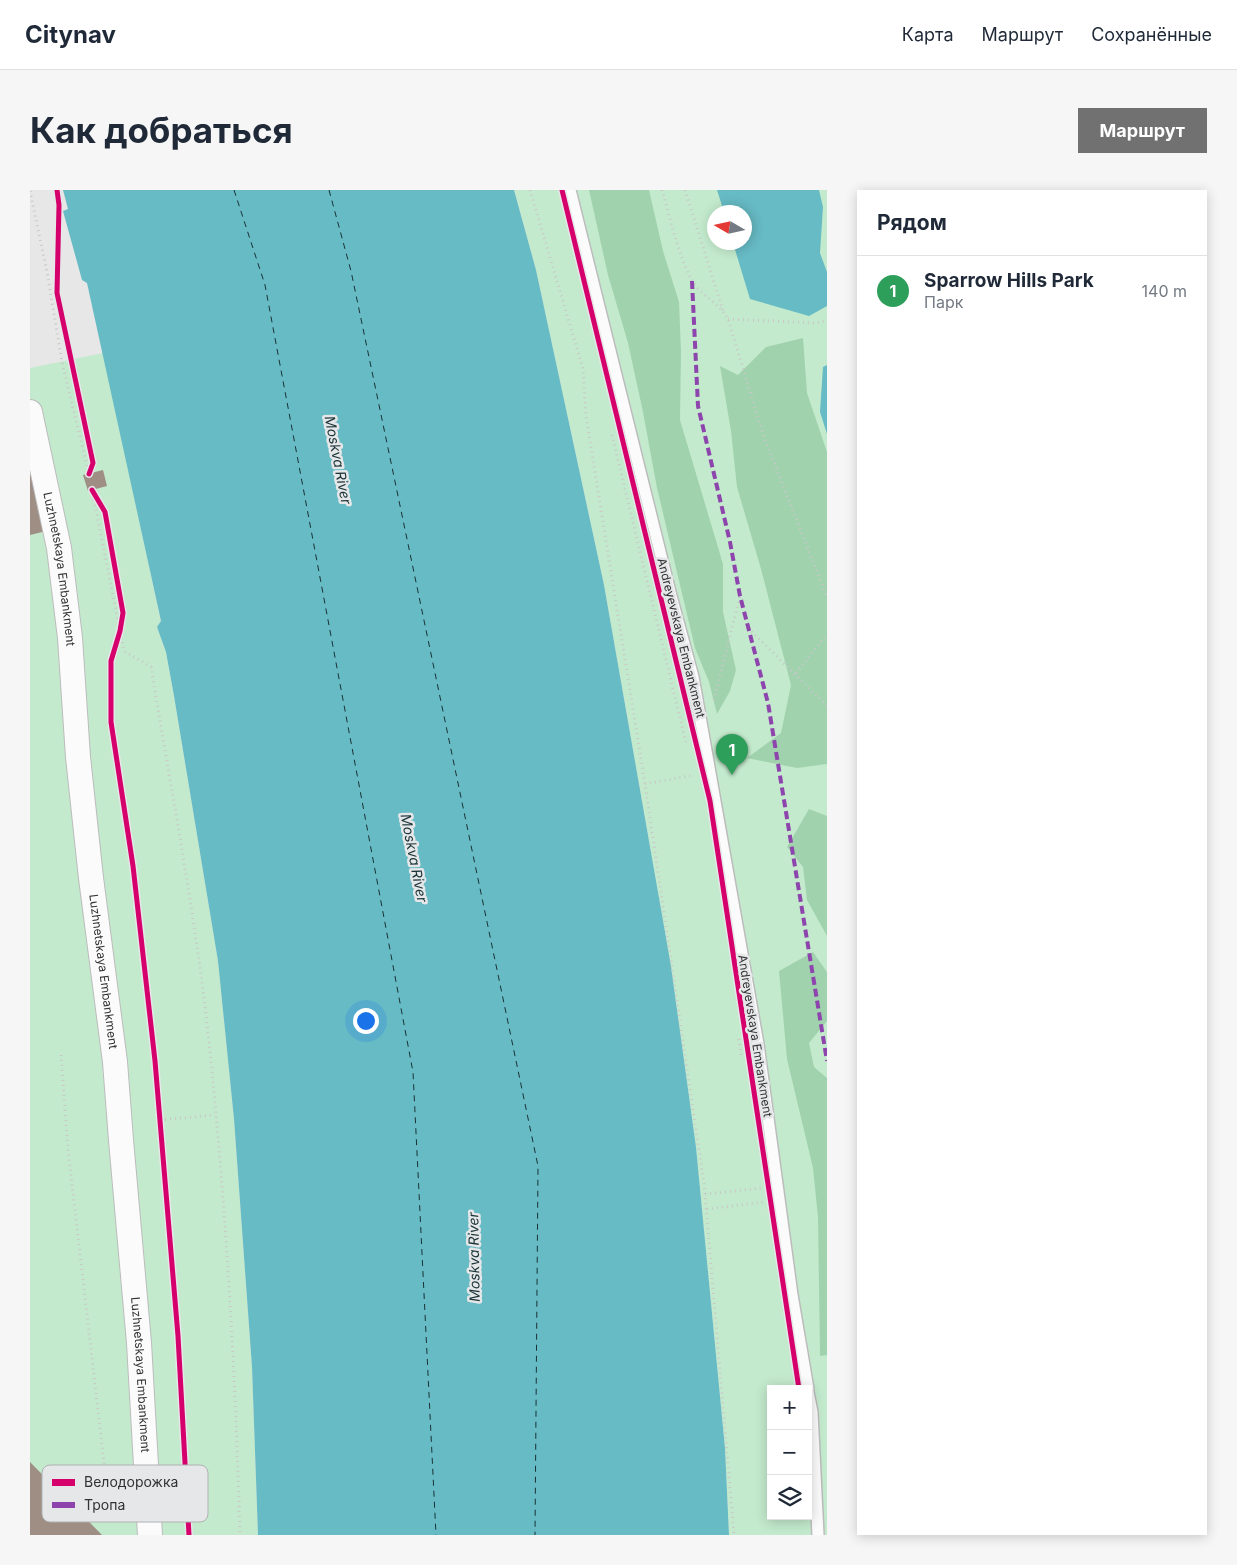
<!DOCTYPE html>
<html lang="ru">
<meta charset="utf-8">
<style>
:root{--surface:#fff;--page:#f6f6f7;--text:#1f2937;--muted:#747a83;--line:#e0e1e3;--accent:#717172}
body{margin:0;font-family:Inter,sans-serif;background:var(--page);color:var(--text)}
.controls{position:absolute;right:15px;bottom:15px;display:grid;overflow:hidden;border-radius:0px;box-shadow:0 2px 12px #0003}
.controls button{width:45px;height:45px;display:grid;place-items:center;padding:0;border:0;border-bottom:1px solid var(--line);background:var(--surface);color:var(--text);font:25px sans-serif}
.compass{position:absolute;left:677px;top:15px;width:45px;height:45px;border-radius:50%;background:var(--surface);box-shadow:0 2px 12px #0003;rotate:279deg}
.you{position:absolute;left:335px;top:830px;width:18px;height:18px;margin:-12px;border:4px solid #fff;border-radius:50%;background:#1a73e8;box-shadow:0 0 0 8px #1a73e833}
.badge{display:grid;place-items:center;width:32px;height:32px;border-radius:50%;background:var(--accent);color:#fff;font-size:16px;font-weight:700}
.pin{position:absolute;translate:-50% -41px;filter:drop-shadow(0 1px 2px #0008)}
.pin::after{content:'';position:absolute;top:26px;width:18px;height:15px;background:inherit;clip-path:polygon(0 0,100% 0,50% 100%)}
.list{margin:0;padding:0;list-style:none}
h2{display:flex;justify-content:space-between;align-items:center;height:65px;margin:0;padding:0 20px;font-size:21px}
h2 small{font-size:16px;font-weight:400;color:var(--muted)}
.list li{display:grid;grid-template-columns:32px 1fr auto;gap:15px;align-items:center;box-sizing:border-box;height:70px;padding:0 20px;border-top:1px solid var(--line)}
.list b{display:block;font-size:19px;white-space:nowrap}
.list p{margin:0;font-size:16px;white-space:nowrap;color:var(--muted)}
.list em{font-size:16px;font-style:normal;color:var(--muted)}
.icon{flex:none;width:28px;height:28px;fill:none;stroke:currentColor;stroke-width:2;stroke-linecap:round;stroke-linejoin:round}
.map{position:relative;flex:none;width:797px;height:1345px;overflow:hidden;border-radius:0px}
header{display:flex;align-items:center;gap:30px;box-sizing:border-box;height:70px;padding:0 25px;background:var(--surface);border-bottom:1px solid var(--line)}
header strong{font-size:24px}
nav{display:flex;gap:28px;margin-inline-start:auto;font-size:18px}
.intro{display:flex;align-items:center;justify-content:space-between;box-sizing:border-box;height:120px;padding:0 30px}
h1{margin:0;font-size:35px}
.button{padding:12px 22px;border-radius:0px;background:var(--accent);color:#fff;font-size:18px;font-weight:700}
main{display:flex;gap:30px;padding:0 30px}
aside{flex:1;background:var(--surface);border-radius:0px;box-shadow:0 2px 12px #0003}
.map>svg:first-child{display:block}
.green{fill:#c3eacc;fill-rule:evenodd}
.forest{fill:#a1d2ae}
.water{fill:#67bbc5}
.lines{fill:none;stroke-linecap:round;stroke-linejoin:round}
.ferry{stroke:#193236;stroke-width:1;stroke-dasharray:6 5;stroke-linecap:butt}
.building{fill:#9e8e83}
.lane-casing{stroke:#bcbcbd;stroke-width:14}
.street-casing{stroke:#bcbcbd;stroke-width:26}
.path{stroke:#c8c8c9;stroke-width:3;stroke-dasharray:1 4;stroke-linecap:butt}
.lane{stroke:#fbfbfc;stroke-width:11}
.street{stroke:#fbfbfc;stroke-width:24}
.quiet{stroke:#8e44ad;stroke-width:4;stroke-dasharray:8 4;stroke-linecap:butt}
.cycleway-casing{stroke:#e6e7e9;stroke-width:8}
.cycleway{stroke:#d6006c;stroke-width:5}
.labels{text-anchor:middle;stroke-width:5;stroke-linejoin:round;paint-order:stroke}
.street-label{font-size:12px;fill:#323233;stroke:#e6e7e9}
.water-label{font-size:14px;font-style:italic;fill:#193236;stroke:#e6e7e9}
.key{fill:#e6e7e9;stroke:#b0b1b2;stroke-width:1}
.key-label{font-size:14px;fill:#323233}
</style>
<header>
<strong>Citynav</strong>
<nav><a>Карта</a><a>Маршрут</a><a>Сохранённые</a></nav>
</header>
<div class="intro"><h1>Как добраться</h1><a class="button">Маршрут</a></div>
<main>
<div class="map">
<svg width="797" height="1345" viewBox="0 0 797 1345">
<rect width="100%" height="100%" fill="#e7e7e8"/>
<path class="green" d="M484,0H797V1345H699L695,1258L666,957L641,776L574,395L506,80ZM684,22H714V52H684ZM741,1199H778V1326H741Z
M73,163L131,432L127,437L136,462L144,506L188,771L204,929L222,1177L228,1345H0V178Z"/>
<path class="forest" d="M559,0H619L633,61L649,112L651,162L650,230L693,374V422L706,480L700,501L687,524L679,492L665,458L627,298L613,222L598,153L578,85Z
M773,148L777,203L797,262V574L767,578L717,568L751,543L761,495L731,379L707,297L701,241L690,176L708,185L736,157Z
M779,619L797,626V746L777,710L773,677L757,657Z
M783,762L797,782V831L779,853L784,877L797,888V1165L790,1166L788,1027L783,978L757,869L749,781Z"/>
<path class="water" d="M33,0H484L506,80L574,395L641,776L666,957L695,1258L699,1345H228L222,1177L204,929L188,771L144,506L136,462L127,437L131,431L57,93L52,90L33,21L38,19Z
M687,0H789L793,17L790,63L797,82V116L779,126L720,109L703,53L714,52V22H694Z
M797,175V244L790,222L793,177Z"/>
<g class="lines">
<path class="ferry" d="M204,0L235,95L383,882L406,1345
M299,0L321,81L508,976L505,1345"/>
</g>
<path class="building" d="M14,234L37,336L0,345V237Z
M73,280L77,296L58,301L53,285Z
M0,1272L72,1345H0Z"/>
<g class="lines">
<defs>
<path id="lane" d="M540,0L641,406L663,487L728,854L762,1105L778,1199
M778,1202L782,1222L788,1345"/>
<g id="street">
<path id="s1" d="M0,222L29,358L40,448L48,567L61,688L85,872L91,950L109,1153L120,1345"/>
</g>
</defs>
<use href="#lane" class="lane-casing"/>
<use href="#street" class="street-casing"/>
<path class="path" d="M500,0L553,179L556,226L615,594L674,994L704,1345
M632,0C640,28 648,63 661,89C668,103 689,113 698,129L734,247L797,407
M655,0L693,121
M0,1L17,82L32,172L59,284
M698,129L786,133L797,130
M582,245L656,553
M62,300L94,461L121,477C140,592 162,708 176,824C195,997 205,1171 210,1345
M718,438L797,516
M766,483L797,444
M684,510L710,406
M615,594L664,585
M709,849L711,865
M31,865L38,959L77,1299L96,1313
M130,930L185,925
M675,1004L732,998
M677,1019L733,1012"/>
<use href="#lane" class="lane"/>
<use href="#street" class="street"/>
<path class="quiet" d="M662,91L668,216L700,352L710,406L738,513L797,871"/>
<defs>
<path id="cycleway" d="M27,0L29,15L27,103L63,273L59,284
M532,0L680,611L769,1199
M62,300L75,322L93,423L90,441L81,471V532L103,676L125,871L148,1146L159,1345"/>
</defs>
<use href="#cycleway" class="cycleway-casing"/>
<use href="#cycleway" class="cycleway"/>
</g>
<g class="labels">
<g class="street-label">
<text dy="4" stroke="none"><textPath href="#s1" startOffset="160">Luzhnetskaya Embankment</textPath></text>
<text transform="translate(651 448) rotate(76)" y="4">Andreyevskaya Embankment</text>
<text dy="4" stroke="none"><textPath href="#s1" startOffset="565">Luzhnetskaya Embankment</textPath></text>
<text transform="translate(725 846) rotate(81)" y="4">Andreyevskaya Embankment</text>
<text dy="4" stroke="none"><textPath href="#s1" startOffset="970">Luzhnetskaya Embankment</textPath></text>
</g>
<g class="water-label">
<text transform="translate(308 270) rotate(79)" y="5">Moskva River</text>
<text transform="translate(384 668) rotate(79)" y="5">Moskva River</text>
<text transform="translate(444 1067) rotate(-91)" y="5">Moskva River</text>
</g>
</g>
<rect x="12" y="1275" width="166" height="57" rx="8" class="key"/>
<rect x="22" y="1289" width="23" height="7" fill="#d6006c"/>
<rect x="22" y="1312" width="23" height="6" fill="#8e44ad"/>
<g class="key-label">
<text x="54" y="1297">Велодорожка</text>
<text x="54" y="1320">Тропа</text>
</g>
</svg>
<div class="controls">
<button>+</button>
<button>−</button>
<button><svg class="icon" aria-label="layers" viewBox="0 0 24 24"><path d="M12 4l9 5-9 5-9-5zM3 14l9 5 9-5"/></svg></button>
</div>
<svg class="compass" viewBox="-18 -18 36 36"><path d="M0-13l5 13h-10z" fill="#e53935"/><path d="M0 13l5-13h-10z" fill="#747a83"/></svg>
<div class="you"></div>
<div class="pin badge" style="left:702px;top:585px;background:#2e9e5b">1</div>
</div>
<aside>
<h2>Рядом<small></small></h2>
<ul class="list">
<li><span class="badge" style="background:#2e9e5b">1</span><div><b>Sparrow Hills Park</b><p>Парк</p></div><em>140 m</em></li>
</ul>
</aside>
</main>
